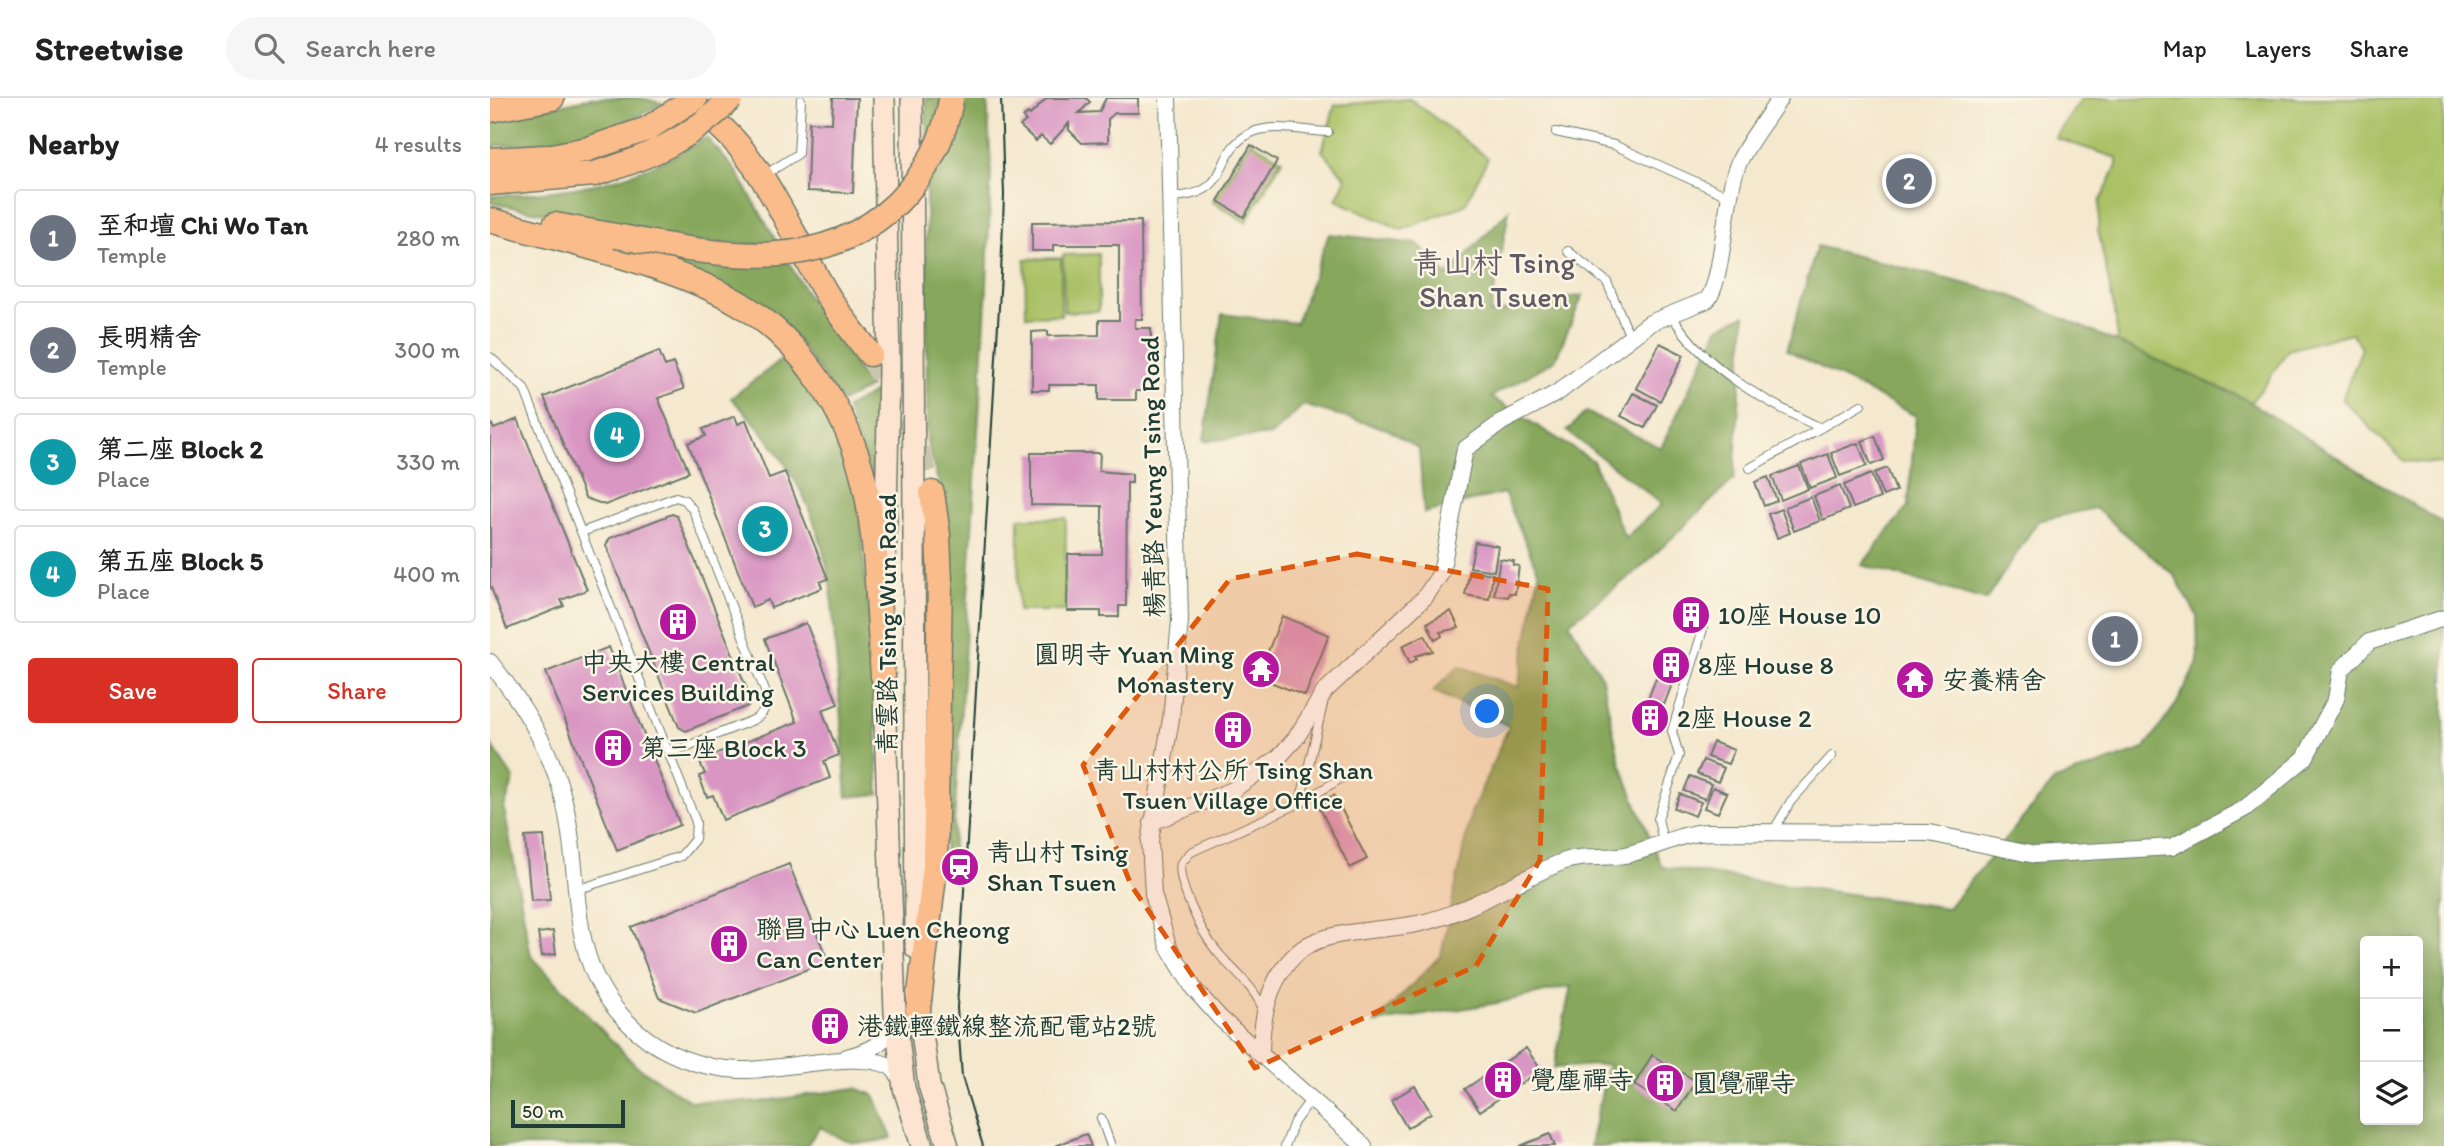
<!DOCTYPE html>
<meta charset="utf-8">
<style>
:root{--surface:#fff;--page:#f6f6f6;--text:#222;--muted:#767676;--line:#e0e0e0;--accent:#d93025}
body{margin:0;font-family:Itim,"LXGW WenKai TC",sans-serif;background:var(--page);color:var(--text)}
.controls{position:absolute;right:21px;bottom:21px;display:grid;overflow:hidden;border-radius:7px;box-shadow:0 4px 18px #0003}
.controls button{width:63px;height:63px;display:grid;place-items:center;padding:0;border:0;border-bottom:2px solid var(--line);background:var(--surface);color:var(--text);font:35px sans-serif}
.scale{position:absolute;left:21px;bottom:18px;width:114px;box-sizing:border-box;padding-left:7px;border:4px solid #1f3d34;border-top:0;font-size:19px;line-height:24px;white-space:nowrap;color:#1f3d34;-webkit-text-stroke:5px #fcf5e5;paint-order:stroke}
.you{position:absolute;left:998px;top:614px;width:24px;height:24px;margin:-18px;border:5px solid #fff;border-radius:50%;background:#1a73e8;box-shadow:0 0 0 10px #1a73e833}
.badge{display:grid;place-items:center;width:46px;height:46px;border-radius:50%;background:var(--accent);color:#fff;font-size:23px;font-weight:700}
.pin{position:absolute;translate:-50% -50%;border:4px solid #fff;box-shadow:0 2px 7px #0006}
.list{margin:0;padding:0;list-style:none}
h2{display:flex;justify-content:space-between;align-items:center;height:91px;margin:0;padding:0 28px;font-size:30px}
h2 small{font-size:23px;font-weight:400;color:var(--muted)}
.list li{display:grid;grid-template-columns:46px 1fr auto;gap:21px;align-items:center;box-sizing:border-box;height:98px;margin:0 14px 14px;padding:0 14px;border:2px solid var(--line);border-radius:7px}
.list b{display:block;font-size:26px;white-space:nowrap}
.list p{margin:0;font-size:23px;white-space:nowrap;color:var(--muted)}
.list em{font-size:23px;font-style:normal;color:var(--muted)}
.actions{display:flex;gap:14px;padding:21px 28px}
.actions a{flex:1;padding:16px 0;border:2px solid var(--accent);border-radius:7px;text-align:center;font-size:24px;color:var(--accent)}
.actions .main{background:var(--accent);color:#fff}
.icon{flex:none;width:38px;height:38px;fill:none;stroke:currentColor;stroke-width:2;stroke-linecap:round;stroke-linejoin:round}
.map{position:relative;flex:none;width:1954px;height:1048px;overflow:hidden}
header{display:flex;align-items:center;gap:42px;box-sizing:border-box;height:98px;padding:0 35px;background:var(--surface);border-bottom:2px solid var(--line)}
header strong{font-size:33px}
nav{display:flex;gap:38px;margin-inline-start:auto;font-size:24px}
.search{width:490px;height:63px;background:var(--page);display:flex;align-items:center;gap:18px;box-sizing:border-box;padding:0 24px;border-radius:38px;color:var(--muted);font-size:26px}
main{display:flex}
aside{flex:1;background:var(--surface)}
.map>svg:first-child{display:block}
.green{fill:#aac166;stroke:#647f4d;stroke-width:2}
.forest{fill:#87a75b;stroke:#537248;stroke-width:2;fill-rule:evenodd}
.building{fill:#d996c3}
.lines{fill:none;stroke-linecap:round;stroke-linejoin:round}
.primary-tunnel{stroke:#c9c6af;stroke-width:24;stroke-dasharray:24 12;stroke-linecap:butt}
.service-casing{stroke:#6a796a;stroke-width:10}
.minor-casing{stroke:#6a796a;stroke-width:18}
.secondary-casing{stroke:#6a796a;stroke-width:24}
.primary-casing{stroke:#6a796a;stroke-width:27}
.service{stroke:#fff;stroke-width:8}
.minor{stroke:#fff;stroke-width:16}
.secondary{stroke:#fde4d0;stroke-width:21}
.primary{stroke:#f9bc8a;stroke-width:24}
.tram{stroke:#1f3d34;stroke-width:2}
.primary-bridge-casing{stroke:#6a796a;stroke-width:27;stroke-linecap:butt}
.primary-bridge{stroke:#f9bc8a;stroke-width:24}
.marked{fill:#de580e;fill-opacity:0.2;stroke:#de580e;stroke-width:5;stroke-dasharray:14 9;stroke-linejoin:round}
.labels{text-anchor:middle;stroke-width:5;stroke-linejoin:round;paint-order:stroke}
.street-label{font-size:26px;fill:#1f3d34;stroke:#fcf5e5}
.poi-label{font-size:26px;fill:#1f3d34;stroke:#fcf5e5;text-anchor:start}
.quarter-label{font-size:30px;fill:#605c66;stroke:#fcf5e5}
</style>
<header>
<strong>Streetwise</strong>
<div class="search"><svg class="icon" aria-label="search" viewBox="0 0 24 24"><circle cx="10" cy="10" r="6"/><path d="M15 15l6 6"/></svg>Search here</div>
<nav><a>Map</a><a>Layers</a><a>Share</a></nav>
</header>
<main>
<aside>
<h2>Nearby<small>4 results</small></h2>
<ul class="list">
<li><span class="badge" style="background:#6b7280">1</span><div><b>至和壇 Chi Wo Tan</b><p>Temple</p></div><em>280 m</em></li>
<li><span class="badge" style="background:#6b7280">2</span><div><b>長明精舍</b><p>Temple</p></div><em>300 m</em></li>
<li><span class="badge" style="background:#0f9aa8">3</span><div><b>第二座 Block 2</b><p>Place</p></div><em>330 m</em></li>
<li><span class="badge" style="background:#0f9aa8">4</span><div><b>第五座 Block 5</b><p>Place</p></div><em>400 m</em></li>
</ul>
<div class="actions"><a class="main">Save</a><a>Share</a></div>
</aside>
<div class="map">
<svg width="1954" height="1048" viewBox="0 0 1954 1048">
<rect width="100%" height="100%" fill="#fcf5e5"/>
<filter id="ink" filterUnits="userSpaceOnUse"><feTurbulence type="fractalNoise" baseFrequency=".0143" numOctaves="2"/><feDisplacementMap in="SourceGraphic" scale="14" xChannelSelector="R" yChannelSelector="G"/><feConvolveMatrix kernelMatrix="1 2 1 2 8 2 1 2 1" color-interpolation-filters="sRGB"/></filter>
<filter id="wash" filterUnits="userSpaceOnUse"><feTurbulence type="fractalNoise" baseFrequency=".00686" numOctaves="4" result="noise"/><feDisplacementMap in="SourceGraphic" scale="28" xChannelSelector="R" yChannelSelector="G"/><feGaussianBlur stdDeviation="1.57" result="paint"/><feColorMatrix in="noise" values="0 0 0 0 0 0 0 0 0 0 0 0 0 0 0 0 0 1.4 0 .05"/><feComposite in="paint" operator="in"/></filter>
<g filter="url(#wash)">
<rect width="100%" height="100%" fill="#f4e8ce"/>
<path class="green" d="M1592,0H1954V366L1914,363L1852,301L1872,250L1861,235L1798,252L1775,287L1737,333L1628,266L1626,220L1608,132L1610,104L1627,67V60L1565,40Z
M920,1L998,60L975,107L912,132L846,102L856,80L832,53L845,7Z
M760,43L792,62L756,124L723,104Z
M609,156V213L574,214L573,157Z
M571,160V217L536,218L535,161Z
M529,420H576L575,513H528Z"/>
<path class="forest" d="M101,0H151L172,5C119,38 61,46 0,48V22Z
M436,0H452L436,50Z
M471,0H497L501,69L497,187L462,760H455L450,390L437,345L436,85Z
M216,39L247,74L289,148L207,144L0,105V98C79,95 149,84 216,39Z
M1019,112L1000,216L1093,197L1065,262L1001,299L1103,363L1135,440L1172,406L1077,333L1096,314L1171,350L1229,229L1255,217L1244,381L1147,473L1079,525L1111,577L1130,665L1172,769L1458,810L1565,682L1654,651L1687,605L1708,564L1707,518L1685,478L1605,410L1548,423L1496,502L1372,467L1418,408L1426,318L1297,252L1327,148L1520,197L1753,300L1954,426V1048H1100L1118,966L1064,970L1081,888L1007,905L885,925L951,857L981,715L1019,628L943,593L969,568L1028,589L1049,475L1014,395L934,415L929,351L897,331L813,307L782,337L714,343L732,216L806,225L839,136L928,146L957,178ZM1875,843H1928V1022H1875Z
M106,144L299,165L323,207L380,289L352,304L305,239Z
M296,258L313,278L342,321L368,396L384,578L389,696L357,699L341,492C330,415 297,354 241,300Z
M385,294L383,383L356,310Z
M0,645L24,681L14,710L41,858L145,967L200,1003L269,1004L366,990L384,997L402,1040C364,1048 363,1048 330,1029L316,1048H0Z"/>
<g id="blocks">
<path class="building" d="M343,0H367L363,95L317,93L319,24L342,25Z
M557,0H596L600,4L589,15L609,14L616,0H648V15H625L618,21V44L592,45L579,32V25L560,46L551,38L546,43L530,28L536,23L533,20L538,15L540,17Z
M761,47L787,63L754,119L728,103Z
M651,123L652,221H645V230H661V293H646V302H609V287H559V292H542V234L558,233V238L609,237V222H629V147H563V153H542V124Z
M1170,245L1194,257L1170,303L1146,290Z
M169,253L175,268L183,265L194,291L168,300L199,374L115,407L95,400L54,299Z
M1143,295L1167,307L1155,330L1131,318Z
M245,318L248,326L256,322L279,380L295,374L338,481L330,484L332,490L281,510L278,502L262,509L198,345L216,338L213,331Z
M28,321L97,492L71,502L74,508L17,531L0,487V323L4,331Z
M1385,338L1394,362L1381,367L1372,343Z
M1368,345L1377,368L1350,378L1341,355Z
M541,355H610L609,373L642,376V385H637L636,508H629V519H611V513H577L578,456H612V408L541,407Z
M1338,356L1347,380L1320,390L1311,366Z
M1309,368L1318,391L1291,402L1282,378Z
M1397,370L1406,393L1393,398L1384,375Z
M1381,376L1390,400L1363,410L1354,387Z
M1278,379L1287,403L1274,408L1265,384Z
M1350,388L1359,411L1333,422L1324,398Z
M1321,399L1330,423L1304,433L1295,409Z
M1291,411L1300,435L1287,440L1278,416Z
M182,416L187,418L261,601L258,608L196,633L189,629L116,447L120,440Z
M985,444L1008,448L1004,473L980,469Z
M1010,461L1024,463L1023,467L1029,468L1025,496L1019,495L1018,499L1004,497Z
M980,472L1003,476L999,501L975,497Z
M1197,504L1213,510L1205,531L1189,524Z
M961,513L969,530L950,534L952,538L945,542L937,525Z
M792,518L839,537L815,598L768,579Z
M316,525L348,606L332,612L349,657L334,663L340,680L233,722L223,697L217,699L209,678L215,676L209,662L307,624L275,541Z
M935,537L943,553L925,558L927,561L920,565L912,548Z
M119,549L190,727L127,752L56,574Z
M1177,554L1193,560L1185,581L1169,574Z
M1166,580L1182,586L1174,607L1158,601Z
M1156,606L1172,613L1164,633L1148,627Z
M749,618L758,629L736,647L727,635Z
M1223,644L1244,652L1238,666L1217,659Z
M1213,662L1234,670L1228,684L1207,676Z
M1200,678L1221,686L1215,701L1194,693Z
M1223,689L1237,695L1228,715L1214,710Z
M1190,696L1211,704L1205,718L1184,710Z
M844,697L877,761L860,770L827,705Z
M54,738L60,802L41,803L35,739Z
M299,766L338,863L206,915L169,900L141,829Z
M63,833L66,856L52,858L48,835Z
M351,915L353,937L328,940L326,918Z
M1036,950L1051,972L990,1013L975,991Z
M1162,957L1206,983L1187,1013L1144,987Z
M925,988L941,1015L917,1030L901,1002Z
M596,1036L601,1048H565Z
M1060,1036L1065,1048H1030Z"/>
</g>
</g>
<g filter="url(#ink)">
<use href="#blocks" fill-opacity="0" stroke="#6a796a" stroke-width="2"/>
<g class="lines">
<path class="primary-tunnel" d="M380,256L420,326L442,395"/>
<defs>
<path id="service" d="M1066,34L1124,47L1240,99
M273,78L308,56L311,2
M680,99C747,97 719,55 761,35C781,25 815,33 838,34
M1078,153L1117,184L1140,239
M1182,218C1215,271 1275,304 1331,330
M0,259L34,290L206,724L205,741L191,758L86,792
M1260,370L1371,307
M92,434L186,399L195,402L203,412L275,593C278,606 275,616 263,622L180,655
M810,705L833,606
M1282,735L1301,703L1342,658
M1173,743L1168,721L1189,657L1182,633L1213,531
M773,911C762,885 741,872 725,851C712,835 686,783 691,765L701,754L810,705L860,675
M611,1020L621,1048
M795,1048L804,1024L821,1001"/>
<path id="minor" d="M678,0L690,523L681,621L660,743L663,796L678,848L704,891L730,920L874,1048
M0,564C33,606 61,650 74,703C95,788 72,868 147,933C176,958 211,970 249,972C286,974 371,950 401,969C407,973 410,979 413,986
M662,724L743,692L788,660L806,640L835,593L935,499L951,475L975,351L1012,324L1067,295L1160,225L1217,202C1234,183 1234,96 1249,64C1259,42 1277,21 1290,0
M771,957C771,918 780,876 812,851C838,831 898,833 931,825C980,814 1025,783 1072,764C1093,756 1114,761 1135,757C1164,751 1187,736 1217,734L1439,735L1545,757L1682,749L1754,711L1815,660L1846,601L1851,572L1879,544L1954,520
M357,959C380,953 398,945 404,920"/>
<path id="secondary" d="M394,0L399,269L395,468
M422,0L426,850
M393,564L405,915L414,990L432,1048
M427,897L439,987L458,1048"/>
<path id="primary" d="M202,8C269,46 298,132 336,195C348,216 365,236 380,256
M0,12L62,0
M0,62L57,59L98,51
M0,85L104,76
M0,122C76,144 179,165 247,204C311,241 359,315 375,387C388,449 388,515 393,578
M65,127L126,138
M428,912L445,769L450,484L448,437L442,395"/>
</defs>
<use href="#service" class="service-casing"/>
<use href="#minor" class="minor-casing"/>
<use href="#secondary" class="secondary-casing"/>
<use href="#primary" class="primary-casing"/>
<use href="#service" class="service"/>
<use href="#minor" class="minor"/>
<use href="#secondary" class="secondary"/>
<use href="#primary" class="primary"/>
<path class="tram" d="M493,1048L472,979L467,910L511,176L514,97L511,0"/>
<defs>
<path id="primary-bridge" d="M98,51L157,31L205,0
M104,76C156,61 203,40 241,0
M126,138C222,156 329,181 407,105C436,76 454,42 461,2"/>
</defs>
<use href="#primary-bridge" class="primary-bridge-casing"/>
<use href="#primary-bridge" class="primary-bridge"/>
</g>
</g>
<path class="marked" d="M867,456L1058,491L1050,762L986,868L765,970L641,787L593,667L740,481Z"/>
<defs>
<symbol id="building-disc" viewBox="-11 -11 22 22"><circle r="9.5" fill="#b5179e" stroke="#fcf5e5"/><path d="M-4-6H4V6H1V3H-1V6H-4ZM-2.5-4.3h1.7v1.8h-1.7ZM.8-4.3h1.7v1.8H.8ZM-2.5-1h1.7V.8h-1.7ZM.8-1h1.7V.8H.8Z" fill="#fff"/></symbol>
<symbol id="temple-disc" viewBox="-11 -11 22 22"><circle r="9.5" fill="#b5179e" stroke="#fcf5e5"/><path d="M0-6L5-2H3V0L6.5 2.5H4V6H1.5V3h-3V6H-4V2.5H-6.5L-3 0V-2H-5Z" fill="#fff"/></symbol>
<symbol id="station-disc" viewBox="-11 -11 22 22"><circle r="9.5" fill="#b5179e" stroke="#fcf5e5"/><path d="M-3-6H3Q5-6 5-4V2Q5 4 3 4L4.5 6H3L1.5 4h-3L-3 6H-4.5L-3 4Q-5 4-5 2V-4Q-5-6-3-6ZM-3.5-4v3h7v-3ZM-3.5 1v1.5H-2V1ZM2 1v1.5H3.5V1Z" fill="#fff"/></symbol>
</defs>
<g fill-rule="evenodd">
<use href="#building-disc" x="1179" y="495" width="44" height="44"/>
<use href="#building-disc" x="166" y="502" width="44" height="44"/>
<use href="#building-disc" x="1159" y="545" width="44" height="44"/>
<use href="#temple-disc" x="749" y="549" width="44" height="44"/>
<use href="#temple-disc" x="1403" y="560" width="44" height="44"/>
<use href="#building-disc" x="1138" y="598" width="44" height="44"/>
<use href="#building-disc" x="721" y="610" width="44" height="44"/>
<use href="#building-disc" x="101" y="628" width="44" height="44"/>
<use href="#station-disc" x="448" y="747" width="44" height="44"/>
<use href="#building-disc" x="217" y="824" width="44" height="44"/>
<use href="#building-disc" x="318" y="906" width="44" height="44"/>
<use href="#building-disc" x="991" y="960" width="44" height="44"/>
<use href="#building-disc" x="1153" y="963" width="44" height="44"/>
</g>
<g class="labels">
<g class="street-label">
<text transform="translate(662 379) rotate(-91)" y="9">楊青路 Yeung Tsing Road</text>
<text transform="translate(397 526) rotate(-90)" y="9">青雲路 Tsing Wun Road</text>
</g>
<g class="poi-label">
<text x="1228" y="526">10座 House 10</text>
<text x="744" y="565" text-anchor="end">圓明寺 Yuan Ming<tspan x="744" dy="30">Monastery</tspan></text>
<text x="188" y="573" text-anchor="middle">中央大樓 Central<tspan x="188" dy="30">Services Building</tspan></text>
<text x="1208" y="576">8座 House 8</text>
<text x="1452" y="591">安養精舍</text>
<text x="1187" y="629">2座 House 2</text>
<text x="150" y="659">第三座 Block 3</text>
<text x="743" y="681" text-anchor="middle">青山村村公所 Tsing Shan<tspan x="743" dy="30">Tsuen Village Office</tspan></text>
<text x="497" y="763">青山村 Tsing<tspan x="497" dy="30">Shan Tsuen</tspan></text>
<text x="266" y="840">聯昌中心 Luen Cheong<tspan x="266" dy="30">Can Center</tspan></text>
<text x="367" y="937">港鐵輕鐵線整流配電站2號</text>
<text x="1040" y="991">覺塵禪寺</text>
<text x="1202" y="994">圓覺禪寺</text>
</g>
<g class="quarter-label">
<text x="1004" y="175">青山村 Tsing<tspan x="1004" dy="34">Shan Tsuen</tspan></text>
</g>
</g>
</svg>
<div class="controls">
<button>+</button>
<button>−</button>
<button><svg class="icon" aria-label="layers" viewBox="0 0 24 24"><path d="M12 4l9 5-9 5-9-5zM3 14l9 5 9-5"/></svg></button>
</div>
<div class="scale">50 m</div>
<div class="you"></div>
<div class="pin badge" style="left:1625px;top:541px;background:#6b7280">1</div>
<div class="pin badge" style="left:1419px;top:83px;background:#6b7280">2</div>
<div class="pin badge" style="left:275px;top:431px;background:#0f9aa8">3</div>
<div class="pin badge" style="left:127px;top:337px;background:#0f9aa8">4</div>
</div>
</main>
